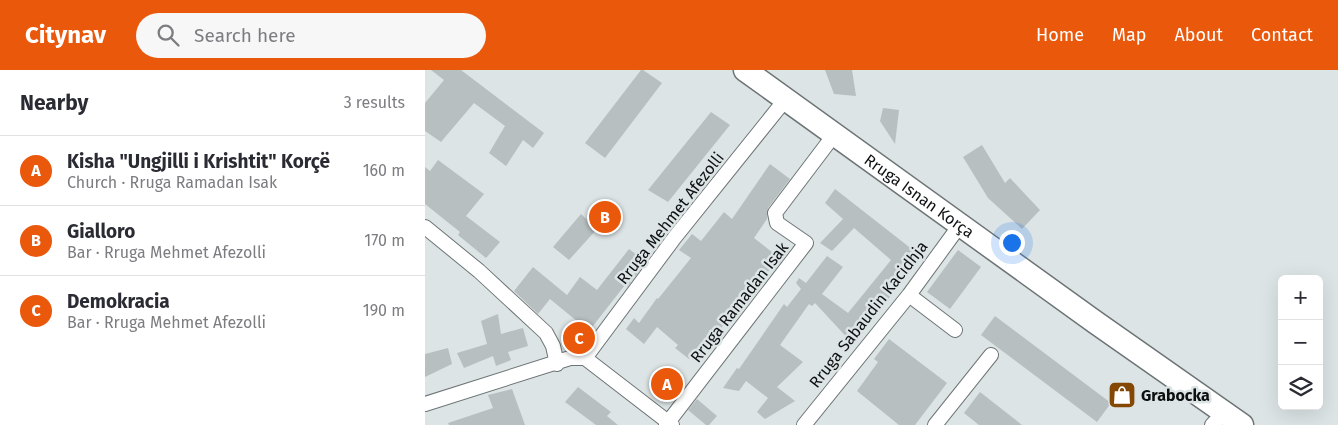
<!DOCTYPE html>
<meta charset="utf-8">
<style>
:root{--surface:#fff;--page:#f7f7f7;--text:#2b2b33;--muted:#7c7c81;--line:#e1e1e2;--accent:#ea580c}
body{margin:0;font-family:"Fira Sans",sans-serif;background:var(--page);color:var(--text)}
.controls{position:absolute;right:15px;bottom:15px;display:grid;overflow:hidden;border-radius:8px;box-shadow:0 5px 20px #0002}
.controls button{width:45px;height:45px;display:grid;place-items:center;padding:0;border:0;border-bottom:1px solid var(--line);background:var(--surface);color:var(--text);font:25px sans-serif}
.you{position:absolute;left:586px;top:172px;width:18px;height:18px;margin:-12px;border:4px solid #fff;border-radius:50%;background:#1a73e8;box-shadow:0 0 0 8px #1a73e833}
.badge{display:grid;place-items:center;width:32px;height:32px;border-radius:50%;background:var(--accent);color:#fff;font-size:16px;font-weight:700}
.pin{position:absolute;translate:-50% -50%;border:2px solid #fff;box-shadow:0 1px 5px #0006}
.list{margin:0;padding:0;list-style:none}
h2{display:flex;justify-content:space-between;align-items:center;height:65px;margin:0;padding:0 20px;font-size:21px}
h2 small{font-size:16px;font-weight:400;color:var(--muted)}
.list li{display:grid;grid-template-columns:32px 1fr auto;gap:15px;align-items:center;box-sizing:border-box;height:70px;padding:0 20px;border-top:1px solid var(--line)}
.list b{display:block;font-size:19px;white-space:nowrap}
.list p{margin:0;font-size:16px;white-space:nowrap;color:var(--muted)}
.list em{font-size:16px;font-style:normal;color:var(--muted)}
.icon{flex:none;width:28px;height:28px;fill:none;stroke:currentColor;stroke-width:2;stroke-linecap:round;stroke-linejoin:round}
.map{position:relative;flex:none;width:913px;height:355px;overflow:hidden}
header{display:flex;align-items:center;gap:30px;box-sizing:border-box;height:70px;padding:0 25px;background:var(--accent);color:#fff}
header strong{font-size:24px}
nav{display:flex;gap:28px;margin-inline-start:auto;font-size:18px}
.search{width:350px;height:45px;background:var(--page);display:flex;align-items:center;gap:12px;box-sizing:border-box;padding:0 18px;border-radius:28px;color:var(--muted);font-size:19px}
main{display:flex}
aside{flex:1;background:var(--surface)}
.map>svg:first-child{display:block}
.building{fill:#b8bfc1}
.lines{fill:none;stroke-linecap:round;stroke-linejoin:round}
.minor-casing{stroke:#6d7475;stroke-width:16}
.primary-casing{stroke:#6d7475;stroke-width:25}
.minor{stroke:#fff;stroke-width:14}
.primary{stroke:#fff;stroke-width:22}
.labels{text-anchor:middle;stroke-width:5;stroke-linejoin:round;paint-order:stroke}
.street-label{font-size:16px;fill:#0d0f10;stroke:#dce4e5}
.poi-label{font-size:16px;font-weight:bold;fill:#0d0f10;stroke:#dce4e5;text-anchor:start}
</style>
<header>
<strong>Citynav</strong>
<div class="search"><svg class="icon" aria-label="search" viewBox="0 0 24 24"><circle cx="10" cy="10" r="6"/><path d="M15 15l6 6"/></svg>Search here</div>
<nav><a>Home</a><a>Map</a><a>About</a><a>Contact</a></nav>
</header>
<main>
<aside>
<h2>Nearby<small>3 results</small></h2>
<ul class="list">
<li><span class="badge">A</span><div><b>Kisha &quot;Ungjilli i Krishtit&quot; Korçë</b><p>Church · Rruga Ramadan Isak</p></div><em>160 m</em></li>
<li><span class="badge">B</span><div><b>Gialloro</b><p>Bar · Rruga Mehmet Afezolli</p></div><em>170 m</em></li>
<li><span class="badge">C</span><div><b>Demokracia</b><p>Bar · Rruga Mehmet Afezolli</p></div><em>190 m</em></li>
</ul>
</aside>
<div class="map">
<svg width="913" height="355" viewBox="0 0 913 355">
<rect width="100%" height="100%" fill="#dce4e5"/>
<path class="building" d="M6,0H36L119,63L108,78L98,70L81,96L64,83L80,56L49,33L16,72L0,61V33L19,10Z
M216,0H218L237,13L180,88L160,73Z
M400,0H427L431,26L409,24Z
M458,38L474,40L470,74L455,51Z
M286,42L305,55L243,132L223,120Z
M557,75L580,113L585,108L615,140L597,159L563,128L538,87Z
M13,90L59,124L41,146L75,172L61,188L33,165L35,162L0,134V97L5,101Z
M345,94L365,109L343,138L342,149L329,168L357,190L348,201L345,199L320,234L317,232L289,267L285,264L264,289L250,278L253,275L232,257L219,274L201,259L209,248L214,253L232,228L233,229L266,188L254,180L267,164L276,171L299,142L307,149Z
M410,119L488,180L464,216L469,221L443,257L428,274L390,233L387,236L384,234L355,275L378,292L352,317L370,331L340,349L332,342L343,328L321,311L314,321L298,318L312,298L314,299L359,234L362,237L376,219L371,213L374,208L381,213L402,186L418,197L397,224L423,243L466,190L429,158L407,181L395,173L418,149L400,133Z
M156,144L172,159L144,190L128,177Z
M204,179L221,192L202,217L200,215L164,261L125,229L113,244L89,221L108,197L142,225L155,207L172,220Z
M533,180L556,197L525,239L502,222Z
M73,244L76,264L98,258L103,276L83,282L86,290L71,296L68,286L39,298L32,283L62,274L56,251Z
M570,246L686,333L672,352L556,265Z
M464,269L522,313L490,355H474L432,321L453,292L449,289Z
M23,278L27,294L0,307V284Z
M237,300L258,318L250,329L248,327L246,329L227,314Z
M153,317L186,342L182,346L193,355H171L140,332Z
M87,319L100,355H24L23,353L68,338L63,325Z
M555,322L597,355H554L539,343Z
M272,329L292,346L284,355H281L263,340Z"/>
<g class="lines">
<defs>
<path id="minor" d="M0,157L54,201L121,263L128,276L132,294
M484,225L530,260
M160,288L250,167L360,30
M0,334L145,288H160L247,355
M241,355L381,173L352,153L350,143L409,65
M379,355L484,225L535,155
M510,355L566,285
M787,355L799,343"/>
<g id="primary">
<path id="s1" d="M320,0L670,252L817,355"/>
</g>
</defs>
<use href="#minor" class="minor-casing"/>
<use href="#primary" class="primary-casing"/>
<use href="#minor" class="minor"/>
<use href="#primary" class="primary"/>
</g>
<defs>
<symbol id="shop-square" viewBox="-11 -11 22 22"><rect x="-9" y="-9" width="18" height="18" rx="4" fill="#854804" stroke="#dce4e5"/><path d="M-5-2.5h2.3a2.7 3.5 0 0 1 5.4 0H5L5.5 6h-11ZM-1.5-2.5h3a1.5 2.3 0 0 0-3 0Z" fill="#fff"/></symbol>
</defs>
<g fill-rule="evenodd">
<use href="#shop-square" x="681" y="309" width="32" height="32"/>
</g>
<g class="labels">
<g class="street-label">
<text dy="6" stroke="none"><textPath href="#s1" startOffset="215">Rruga Isnan Korça</textPath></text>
<text transform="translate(245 148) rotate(-52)" y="6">Rruga Mehmet Afezolli</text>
<text transform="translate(314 232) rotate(-52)" y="6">Rruga Ramadan Isak</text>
<text transform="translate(443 244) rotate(-52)" y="6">Rruga Sabaudin Kacidhja</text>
</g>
<g class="poi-label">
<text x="716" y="331">Grabocka</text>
</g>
</g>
</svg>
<div class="controls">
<button>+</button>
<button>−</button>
<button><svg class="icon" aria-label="layers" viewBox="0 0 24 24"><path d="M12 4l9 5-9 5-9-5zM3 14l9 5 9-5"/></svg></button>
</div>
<div class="you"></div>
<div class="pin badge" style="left:242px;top:314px">A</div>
<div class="pin badge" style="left:180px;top:147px">B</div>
<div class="pin badge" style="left:154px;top:268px">C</div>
</div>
</main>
